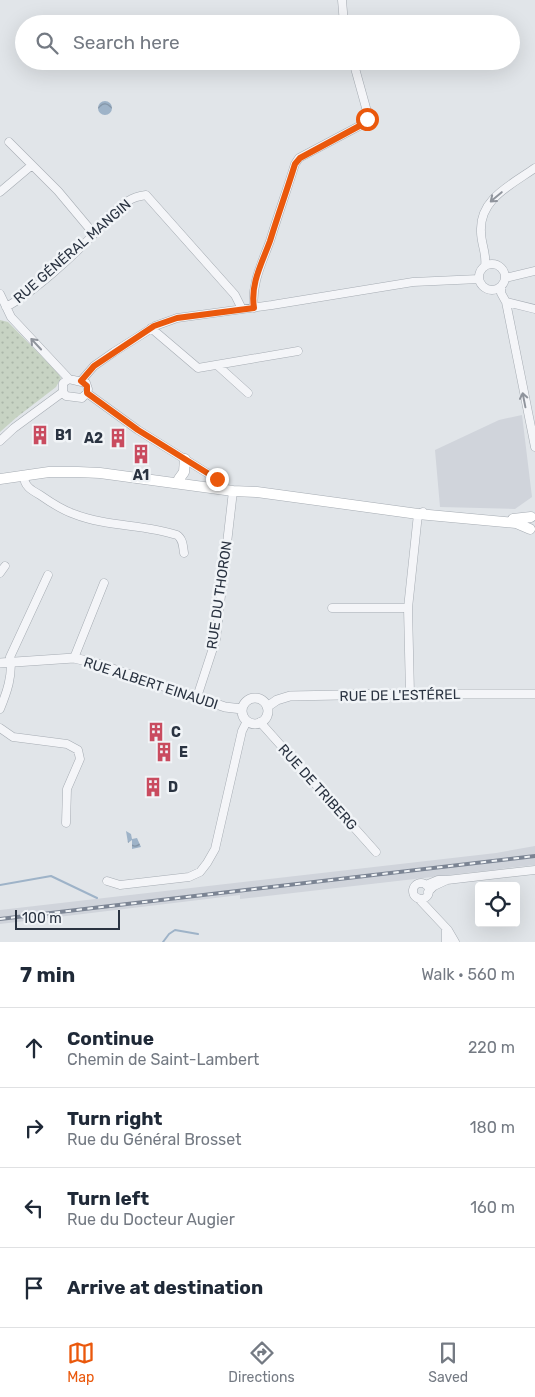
<!DOCTYPE html>
<meta charset="utf-8">
<style>
:root{--surface:#fff;--page:#f2f2f3;--text:#1f2937;--muted:#747a83;--line:#e0e1e3;--accent:#ea580c}
body{margin:0;font-family:Rubik,sans-serif;background:var(--page);color:var(--text)}
.controls{position:absolute;right:15px;bottom:15px;display:grid;overflow:hidden;border-radius:5px;box-shadow:0 5px 20px #0002}
.controls button{width:45px;height:45px;display:grid;place-items:center;padding:0;border:0;border-bottom:1px solid var(--line);background:var(--surface);color:var(--text);font:25px sans-serif}
.scale{position:absolute;left:15px;bottom:12px;width:105px;box-sizing:border-box;padding-left:5px;border:2px solid #2a3341;border-top:0;font-size:14px;line-height:18px;white-space:nowrap;color:#2a3341;-webkit-text-stroke:4px #f1f4f7;paint-order:stroke}
.stop{position:absolute;width:15px;height:15px;margin:-11px;border:4px solid #ea580c;border-radius:50%;background:#fff}
.stop.end{background:#ea580c;border-color:#fff;box-shadow:0 1px 5px #0008}
.list{margin:0;padding:0;list-style:none}
h2{display:flex;justify-content:space-between;align-items:center;height:65px;margin:0;padding:0 20px;font-size:21px}
h2 small{font-size:16px;font-weight:400;color:var(--muted)}
.list li{display:grid;grid-template-columns:32px 1fr auto;gap:15px;align-items:center;box-sizing:border-box;height:80px;padding:0 20px;border-top:1px solid var(--line)}
.list b{display:block;font-size:19px;white-space:nowrap}
.list p{margin:0;font-size:16px;white-space:nowrap;color:var(--muted)}
.list em{font-size:16px;font-style:normal;color:var(--muted)}
.icon{flex:none;width:28px;height:28px;fill:none;stroke:currentColor;stroke-width:2;stroke-linecap:round;stroke-linejoin:round}
.map{position:relative;flex:none;width:535px;height:942px;overflow:hidden}
.search{position:absolute;background:var(--surface);box-shadow:0 5px 20px #0002;left:15px;right:15px;top:15px;height:55px;display:flex;align-items:center;gap:12px;box-sizing:border-box;padding:0 18px;border-radius:28px;color:var(--muted);font-size:19px}
.sheet{height:385px;background:var(--surface)}
nav{display:flex;justify-content:space-around;align-items:center;box-sizing:border-box;height:70px;border-top:1px solid var(--line);background:var(--surface);font-size:14px;color:var(--muted)}
nav a{display:grid;justify-items:center;gap:2px}
nav .on{color:var(--accent)}
.map>svg:first-child{display:block}
.built{fill:#d0d4db}
.park{fill:url(#park-dots)}
.water{fill:url(#water-waves)}
.lines{fill:none;stroke-linecap:round;stroke-linejoin:round}
.stream{stroke:#9eb3c8;stroke-width:2}
.minor-casing{stroke:#a6acb3;stroke-width:9}
.tertiary-casing{stroke:#a6acb3;stroke-width:10}
.secondary-casing{stroke:#a6acb3;stroke-width:11}
.minor{stroke:#f4f5f8;stroke-width:8}
.tertiary{stroke:#f4f5f8;stroke-width:9}
.secondary{stroke:#fff;stroke-width:10}
.rail-casing{stroke:#7b8493;stroke-width:4}
.rail{stroke:#f1f4f7;stroke-width:2;stroke-dasharray:5.5;stroke-linecap:butt}
.oneway{stroke:#8f949c}
.route{stroke:#ea580c;stroke-width:6}
.labels{text-anchor:middle;stroke-width:5;stroke-linejoin:round;paint-order:stroke}
.street-label{font-size:14px;fill:#2a3341;stroke:#f1f4f7}
.poi-label{font-size:14px;font-weight:bold;fill:#2a3341;stroke:#f1f4f7;text-anchor:start}
</style>
<div class="map">
<svg width="535" height="942" viewBox="0 0 535 942">
<defs>
<pattern id="park-dots" width="8" height="8" patternUnits="userSpaceOnUse" patternTransform="scale(1.25)"><rect width="8" height="8" fill="#c7d3c3"/><path d="M2 2h.1M6 6h.1" fill="none" stroke="#abb6a9" stroke-width="1.8" stroke-linecap="round"/></pattern>
<pattern id="water-waves" width="16" height="10" patternUnits="userSpaceOnUse" patternTransform="scale(1.25)"><rect width="16" height="10" fill="#9eb3c8"/><path d="M0 5q4-4 8 0t8 0" fill="none" stroke="#8192a4"/></pattern>
</defs>
<rect width="100%" height="100%" fill="#e1e5e9"/>
<path class="built" d="M522,415L532,497L515,509L440,507L435,450L499,420Z
M535,846V865L240,899V895L0,924V910L496,853Z"/>
<path class="park" d="M0,320L8,322L58,373L61,378L56,387L17,417L0,432Z"/>
<path class="water" d="M98 108a7 7 0 1 1 14 0a7 7 0 1 1-14 0Z
M126,831L131,834L132,839L137,838L141,847L132,849V840L128,843Z"/>
<g class="lines">
<path class="stream" d="M0,885L51,876L97,898
M163,942L169,934L175,930L198,934"/>
<defs>
<path id="minor" d="M342,0L344,24
M9,142L58,191L94,234
M0,192L32,165
M479 277a13 13 0 1 1 26 0a13 13 0 1 1-26 0Z
M485,266C487,254 481,244 481,232C479,199 511,185 535,168
M505,278L535,271
M501,287V293L506,302L535,309
M0,294L11,317L69,379
M506,302L535,447
M6,307C34,292 73,256 95,233C105,223 115,208 128,201C134,197 139,196 146,195L235,295L242,309
M254,308C251,284 262,263 270,241C278,215 287,190 295,164L299,158L363,124L367,119L368,115L353,61
M151,328L198,368L298,351
M217,365L248,393
M81,381L94,366L114,352L155,326L177,318L272,305L413,282L479,279
M63,392V383L69,379L86,383L88,389L87,393
M63,392L66,396L82,398L87,393
M87,393L138,430L220,481L223,486
M0,441L14,428L63,392
M24,476C24,486 31,490 40,495C50,502 62,510 74,514C107,527 144,524 177,535C183,539 183,546 184,553
M0,573L5,566
M332,608H408
M74,658L104,583
M410,694L408,608L418,514L423,512
M197,697L216,639L233,491
M0,709C7,692 13,675 10,657L48,575
M260,722L376,852
M0,728L13,737L67,744L78,750L80,759L67,789L66,823
M447,880L535,870
M107,881L120,885L189,877L200,872L207,863L215,849L242,731L247,721
M413 891a8 8 0 1 1 16 0a8 8 0 1 1-16 0Z
M426,885L438,880H447L434,886L428,892
M418,898L448,930L455,942
M446,928V942"/>
<path id="tertiary" d="M0,663L74,658L95,663L225,707L242,709
M242 711a13 13 0 1 1 26 0a13 13 0 1 1-26 0Z
M267,707L277,700L290,696L390,694H535"/>
<path id="secondary" d="M0,479L49,472H78L100,473L233,491L257,492L418,514L516,523L530,529
M179,479L184,472L185,459
M513,519L531,517"/>
</defs>
<use href="#minor" class="minor-casing"/>
<use href="#tertiary" class="tertiary-casing"/>
<use href="#secondary" class="secondary-casing"/>
<use href="#minor" class="minor"/>
<use href="#tertiary" class="tertiary"/>
<use href="#secondary" class="secondary"/>
<defs>
<path id="rail" d="M0,919L535,856"/>
</defs>
<use href="#rail" class="rail-casing"/>
<use href="#rail" class="rail"/>
</g>
<defs><path id="oneway-shaft" d="M-6 0H5M1.5-3L5.5 0L1.5 3" fill="none" stroke-width="1.6" stroke-linecap="round" stroke-linejoin="round" transform="scale(1.25)"/></defs>
<g class="oneway">
<use href="#oneway-shaft" transform="translate(496 197) rotate(140)"/>
<use href="#oneway-shaft" transform="translate(36 344) rotate(-133)"/>
<use href="#oneway-shaft" transform="translate(524 400) rotate(-101)"/>
</g>
<g class="lines">
<path class="route" d="M217,479L138,430L87,393V386L81,381L94,366L154,326L177,318L254,308C250,284 262,263 270,241C278,215 287,190 295,164L300,158L363,124L367,119"/>
</g>
<defs>
<symbol id="building-bare" viewBox="-9 -9 18 18"><path d="M-4-6H4V6H1V3H-1V6H-4ZM-2.5-4.3h1.7v1.8h-1.7ZM.8-4.3h1.7v1.8H.8ZM-2.5-1h1.7V.8h-1.7ZM.8-1h1.7V.8H.8Z" fill="#c94b5f" stroke="#f1f4f7" stroke-width="2.5" paint-order="stroke"/></symbol>
</defs>
<g fill-rule="evenodd">
<use href="#building-bare" x="26" y="421" width="28" height="28"/>
<use href="#building-bare" x="104" y="424" width="28" height="28"/>
<use href="#building-bare" x="127" y="440" width="28" height="28"/>
<use href="#building-bare" x="142" y="718" width="28" height="28"/>
<use href="#building-bare" x="150" y="738" width="28" height="28"/>
<use href="#building-bare" x="139" y="773" width="28" height="28"/>
</g>
<g class="labels">
<g class="street-label">
<text transform="translate(72 251) rotate(-41)" y="5">RUE GÉNÉRAL MANGIN</text>
<text transform="translate(219 595) rotate(-82)" y="5">RUE DU THORON</text>
<text transform="translate(151 683) rotate(18)" y="5">RUE ALBERT EINAUDI</text>
<text transform="translate(400 695) rotate(-1)" y="5">RUE DE L'ESTÉREL</text>
<text transform="translate(318 787) rotate(48)" y="5">RUE DE TRIBERG</text>
</g>
<g class="poi-label">
<text x="55" y="440">B1</text>
<text x="103" y="443" text-anchor="end">A2</text>
<text x="141" y="480" text-anchor="middle">A1</text>
<text x="171" y="737">C</text>
<text x="179" y="757">E</text>
<text x="168" y="792">D</text>
</g>
</g>
</svg>
<div class="controls">
<button><svg class="icon" aria-label="locate" viewBox="0 0 24 24"><circle cx="12" cy="12" r="6"/><path d="M12 2v4M12 18v4M2 12h4M18 12h4"/></svg></button>
</div>
<div class="scale">100 m</div>
<div class="stop" style="left:367px;top:119px"></div>
<div class="stop end" style="left:217px;top:479px"></div>
<div class="search"><svg class="icon" aria-label="search" viewBox="0 0 24 24"><circle cx="10" cy="10" r="6"/><path d="M15 15l6 6"/></svg>Search here</div>
</div>
<section class="sheet">
<h2>7 min<small>Walk · 560 m</small></h2>
<ul class="list">
<li><svg class="icon" aria-label="ahead" viewBox="0 0 24 24"><path d="M12 20V5M6 11l6-6 6 6"/></svg><div><b>Continue</b><p>Chemin de Saint-Lambert</p></div><em>220 m</em></li>
<li><svg class="icon" aria-label="right" viewBox="0 0 24 24"><path d="M7 20v-9h11M14 6l5 5-5 5"/></svg><div><b>Turn right</b><p>Rue du Général Brosset</p></div><em>180 m</em></li>
<li><svg class="icon" aria-label="left" viewBox="0 0 24 24"><path d="M17 20v-9H6M10 6l-5 5 5 5"/></svg><div><b>Turn left</b><p>Rue du Docteur Augier</p></div><em>160 m</em></li>
<li><svg class="icon" aria-label="arrive" viewBox="0 0 24 24"><path d="M6 21V4h12l-3 4 3 4H6"/></svg><div><b>Arrive at destination</b></div></li>
</ul>
</section>
<nav>
<a class="on"><svg class="icon" aria-label="map" viewBox="0 0 24 24"><path d="M3 6l6-2 6 2 6-2v14l-6 2-6-2-6 2zM9 4v14M15 6v14"/></svg>Map</a>
<a><svg class="icon" aria-label="directions" viewBox="0 0 24 24"><path d="M12 3l9 9-9 9-9-9zM9 14v-3h6M13 9l2 2-2 2"/></svg>Directions</a>
<a><svg class="icon" aria-label="saved" viewBox="0 0 24 24"><path d="M7 4h10v16l-5-4-5 4z"/></svg>Saved</a>
</nav>
